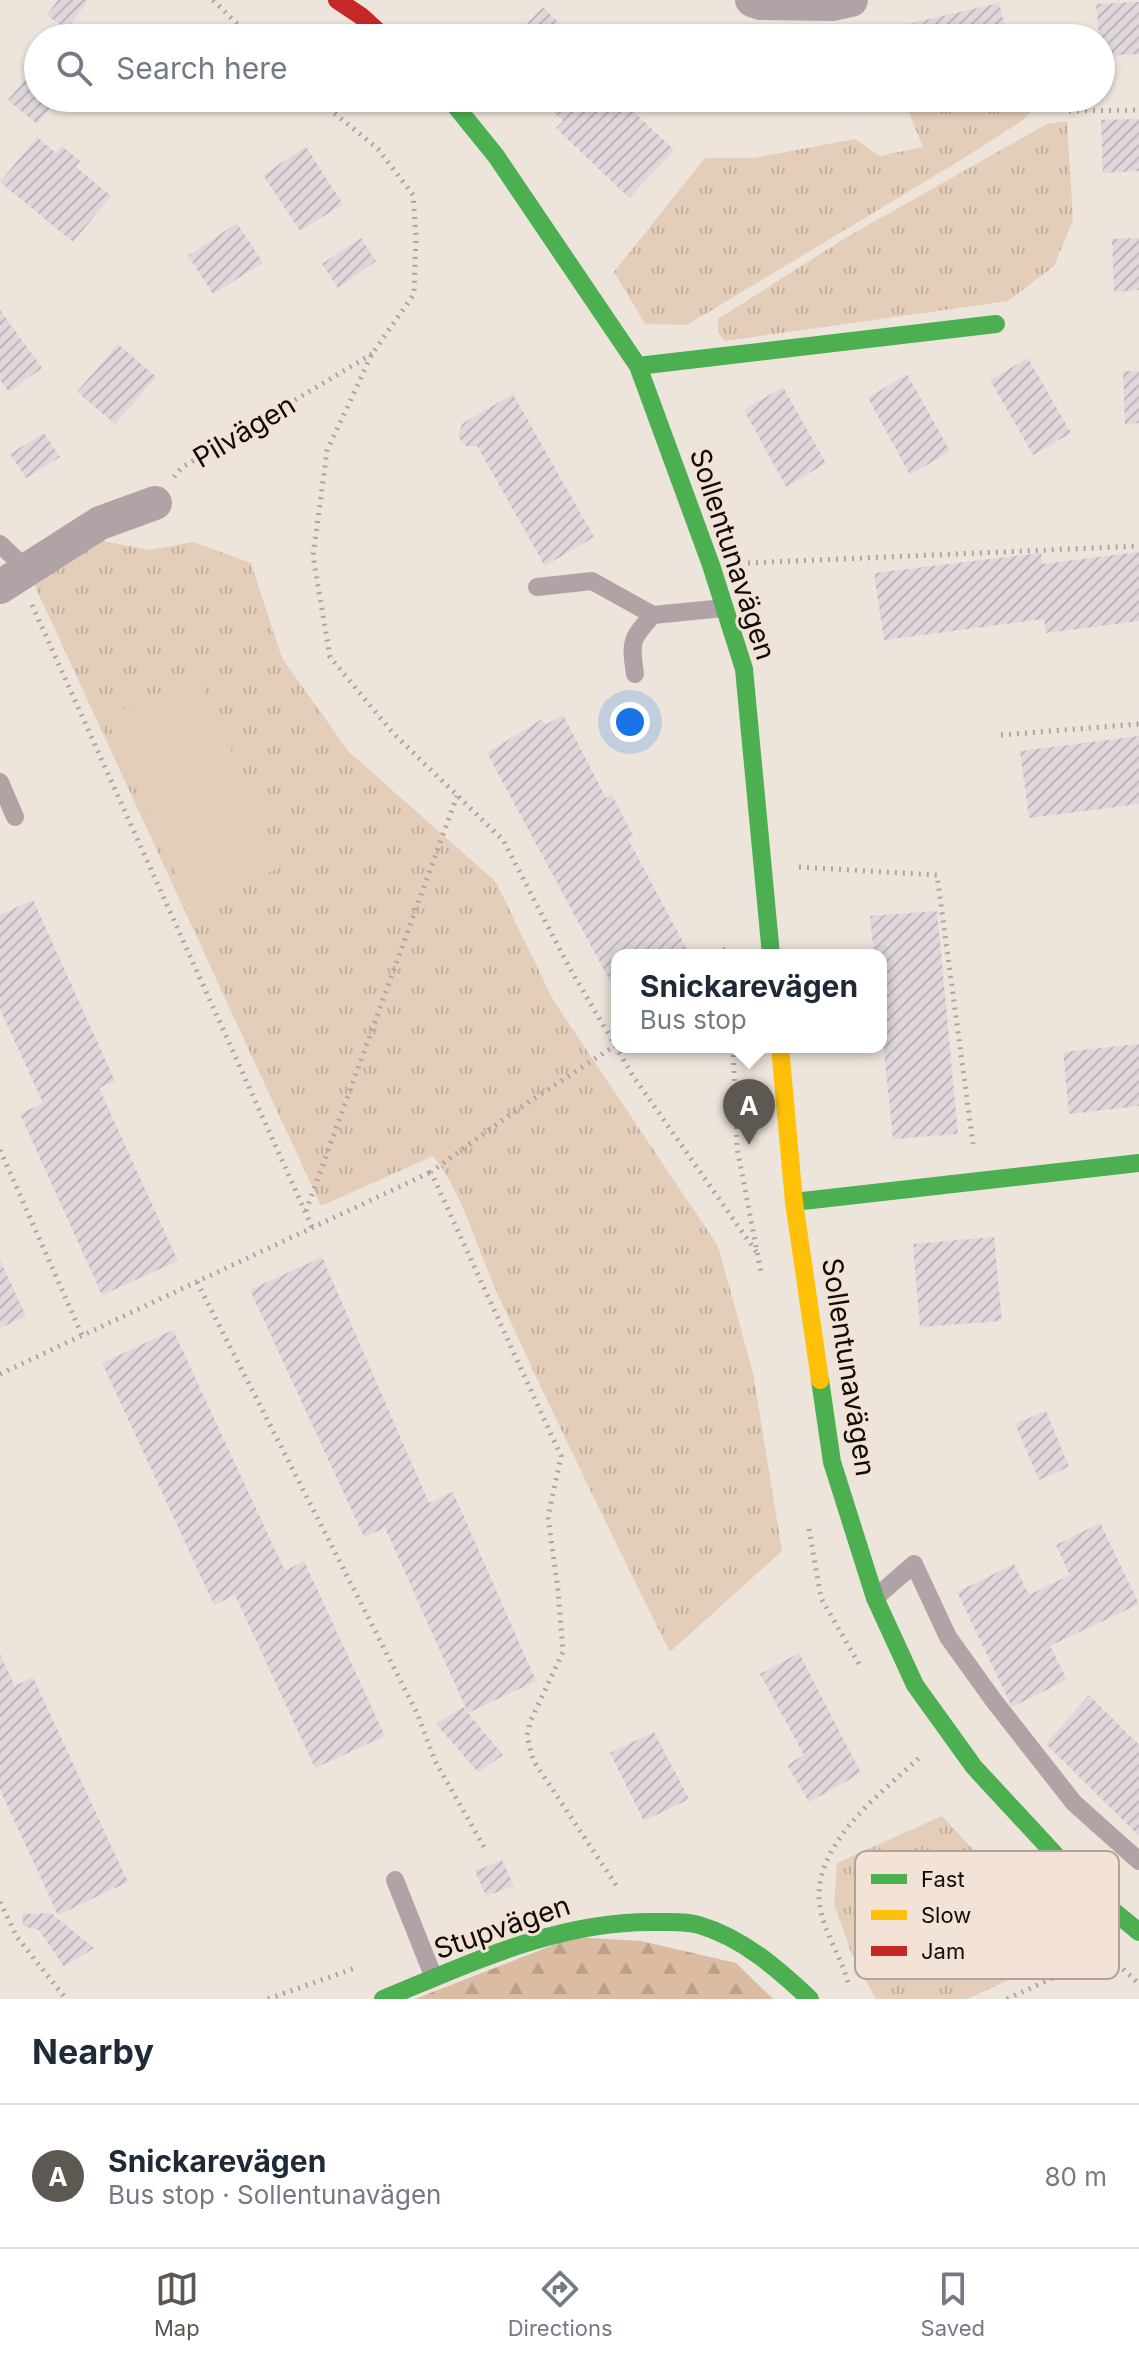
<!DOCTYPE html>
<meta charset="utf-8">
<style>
:root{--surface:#fff;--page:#f6f6f7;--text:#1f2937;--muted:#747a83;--line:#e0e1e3;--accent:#5e5852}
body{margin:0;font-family:Inter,sans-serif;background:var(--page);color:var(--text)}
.you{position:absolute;left:630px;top:722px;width:28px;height:28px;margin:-20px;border:6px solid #fff;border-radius:50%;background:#1a73e8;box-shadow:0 0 0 12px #1a73e833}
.badge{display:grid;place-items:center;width:52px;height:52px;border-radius:50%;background:var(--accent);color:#fff;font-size:26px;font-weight:700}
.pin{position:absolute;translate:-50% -66px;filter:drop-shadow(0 2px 4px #0008)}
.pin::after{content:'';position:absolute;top:42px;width:28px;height:24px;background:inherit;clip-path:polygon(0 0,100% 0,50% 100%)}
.popup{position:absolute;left:611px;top:949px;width:276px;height:104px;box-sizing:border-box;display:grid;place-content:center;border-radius:16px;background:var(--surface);filter:drop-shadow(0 2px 6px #0005);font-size:26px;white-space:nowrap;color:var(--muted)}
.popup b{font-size:30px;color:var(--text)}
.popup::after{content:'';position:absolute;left:50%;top:100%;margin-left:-16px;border:16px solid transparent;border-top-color:var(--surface)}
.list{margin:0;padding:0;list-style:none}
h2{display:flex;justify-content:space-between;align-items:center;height:104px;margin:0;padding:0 32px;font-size:34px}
h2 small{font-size:26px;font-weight:400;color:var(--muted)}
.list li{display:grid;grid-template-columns:52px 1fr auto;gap:24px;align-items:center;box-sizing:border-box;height:144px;padding:0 32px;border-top:2px solid var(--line)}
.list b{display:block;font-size:30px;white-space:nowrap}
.list p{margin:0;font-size:26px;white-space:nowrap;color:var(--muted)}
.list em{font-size:26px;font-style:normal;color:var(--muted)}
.icon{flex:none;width:44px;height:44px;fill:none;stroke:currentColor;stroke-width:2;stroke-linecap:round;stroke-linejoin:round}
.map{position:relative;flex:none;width:1139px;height:1999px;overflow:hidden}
.search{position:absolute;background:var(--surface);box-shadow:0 2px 6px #0004;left:24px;right:24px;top:24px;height:88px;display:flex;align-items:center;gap:20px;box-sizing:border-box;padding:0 28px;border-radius:44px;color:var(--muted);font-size:30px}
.sheet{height:248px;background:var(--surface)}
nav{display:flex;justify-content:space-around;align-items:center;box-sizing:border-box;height:112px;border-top:2px solid var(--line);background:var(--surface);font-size:22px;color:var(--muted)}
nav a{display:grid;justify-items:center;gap:4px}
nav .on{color:var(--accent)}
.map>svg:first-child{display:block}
.forest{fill:url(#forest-firs)}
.park{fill:url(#park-tufts)}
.pitch{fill:#e4cdb9}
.building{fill:url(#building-hatch)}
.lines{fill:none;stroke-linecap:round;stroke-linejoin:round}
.path{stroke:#afa3a5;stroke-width:5;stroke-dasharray:2 6;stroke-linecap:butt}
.lane{stroke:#b1a2a6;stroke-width:18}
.street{stroke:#b1a2a6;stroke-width:34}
.fast{stroke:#4caf50;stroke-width:18}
.slow{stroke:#ffc107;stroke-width:18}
.jam{stroke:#c62828;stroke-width:18}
.labels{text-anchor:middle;stroke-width:6;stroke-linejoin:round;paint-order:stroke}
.street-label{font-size:28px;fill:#110c08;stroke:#f3e3d6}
.key{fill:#f3e3d6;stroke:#afa298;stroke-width:2}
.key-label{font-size:22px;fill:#110c08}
</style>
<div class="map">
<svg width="1139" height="1999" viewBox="0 0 1139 1999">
<defs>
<pattern id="forest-firs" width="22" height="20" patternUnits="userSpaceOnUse" patternTransform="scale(2)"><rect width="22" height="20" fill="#dbbca2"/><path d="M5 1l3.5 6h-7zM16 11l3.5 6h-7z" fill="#bba08a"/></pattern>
<pattern id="park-tufts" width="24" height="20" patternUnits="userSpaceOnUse" patternTransform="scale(2)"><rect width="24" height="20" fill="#e4cdb9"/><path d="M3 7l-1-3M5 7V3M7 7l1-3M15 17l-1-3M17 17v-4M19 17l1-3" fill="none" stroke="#c3af9e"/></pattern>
<pattern id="building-hatch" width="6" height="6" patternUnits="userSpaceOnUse" patternTransform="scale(2)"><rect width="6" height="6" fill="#e0d7dd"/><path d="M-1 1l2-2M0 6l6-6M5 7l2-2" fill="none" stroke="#bfb7bc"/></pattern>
</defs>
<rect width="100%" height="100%" fill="#ede4dc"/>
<path class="forest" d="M574,1937L641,1941L736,1963L773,1999H415Z"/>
<path class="park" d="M955,98H1046L1022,121L951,166L687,325L645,324L614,272L705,158H754L855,139L880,156L923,147L908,110Z
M1067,121L1073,220L1054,266L1008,301L725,341L718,333V319L847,237L1047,124Z
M99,540L149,550L193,542L251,563L282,658L349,752L496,882L553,1000L718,1246L753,1373L782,1551L670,1652C611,1535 555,1418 500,1299C479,1255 463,1192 433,1156L321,1206L34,584Z
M942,1816L1062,1946L1057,1958L967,1999H876L851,1952L834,1904L837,1863Z"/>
<path class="pitch" d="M198,676L283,866L190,907L106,717Z"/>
<path class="building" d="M58,0H88L67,30L47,15Z
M1139,2V54L1101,56L1096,4Z
M999,3L1008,38H903L900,26Z
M543,7L574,38H513Z
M729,31L787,36L786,38H729Z
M25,80L38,90V98H48L54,103L37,124L8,100Z
M538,98H619L674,150L629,198L556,128L563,121Z
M1139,119V171L1103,173L1101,120Z
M37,137L56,153L62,146L80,161L76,167L111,196L73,242L0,182Z
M306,147L343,204L300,231L263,175Z
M237,223L263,263L213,294L188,256Z
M361,238L376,261L338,288L322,264Z
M1139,238V290L1114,292L1112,239Z
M0,310L42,368L9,392L0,380Z
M118,344L156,377L115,424L77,392Z
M1028,358L1071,433L1033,455L990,380Z
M1123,371H1139V423L1125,424Z
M907,374L950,451L910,475L868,398Z
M783,387L826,463L786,487L744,410Z
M513,394L594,537L545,566L477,446H466L458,437L462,424Z
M44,433L60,457L26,478L10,454Z
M1139,552V621L1046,633L1044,619L884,640L874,573L1041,553L1042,564Z
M563,715L606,798L612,795L633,836L628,839L690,955H617V994L487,753L542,719L545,725Z
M1139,736V804L1029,818L1020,751Z
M33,900L115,1081L99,1088L178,1261L102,1295L20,1114L43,1103L0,1009V915Z
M937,911L958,1134L893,1139L881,1024V955H874L870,916Z
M1139,1044V1106L1069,1114L1063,1052Z
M994,1237L1002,1321L920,1327L913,1244Z
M322,1257L429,1503L453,1492L536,1681L468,1713L385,1528L364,1537L250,1290Z
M0,1260L26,1316L0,1328Z
M173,1330L285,1571L304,1561L385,1736L315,1768L235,1595L214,1605L102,1363Z
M1046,1411L1069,1467L1039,1480L1015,1424Z
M1100,1523L1139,1604L1050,1646L1067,1680L1012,1707L957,1592L1014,1564L1029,1595L1070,1575L1056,1545Z
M799,1653L861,1773L809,1802L787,1765L804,1755L760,1674Z
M0,1654L15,1686L33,1677L128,1882L58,1915L0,1790Z
M1089,1695L1139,1745V1836L1046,1744Z
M463,1707L503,1755L478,1772L436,1724Z
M654,1732L689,1799L644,1821L610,1753Z
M502,1860L514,1886L486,1896L475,1871Z
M51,1913L94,1948L64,1967L39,1930L23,1926L22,1914Z"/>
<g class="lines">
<path class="path" d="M213,0L252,38
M316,98L378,149L413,195L416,235L414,294L372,354L327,451L313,556L330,657L392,732L503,840L569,967L633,1076L757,1253
M1069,111L1139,110
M174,477L181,468L372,354
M748,563L1139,546
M32,605L312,1227
M1001,735L1139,724
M799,867L937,875L973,1144
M718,955L729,946
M733,1047L737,1148L761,1272
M0,1150L82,1335
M306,1211L457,796
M197,1282L417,1713L435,1761L484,1847
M0,1374L431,1172
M809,1529L821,1598L859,1664
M616,1885L533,1760L527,1736L530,1722L563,1652L558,1590L548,1517L561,1456L431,1172L518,1109L616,1045
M0,1902L17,1937L66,1999
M1123,1969L1139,1984
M848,1982C841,1957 824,1932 820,1907C810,1846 880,1794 919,1758
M268,1999L358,1967
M1007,1999L1079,1966"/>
<path class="lane" d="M0,544L27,570
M537,587L592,581L653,615L724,608
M635,674C630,641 631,639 653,615
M0,782L15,817
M875,1598L914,1564L948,1637L994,1701L1074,1803L1139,1861
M395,1880L434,1978"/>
<path class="street" d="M752,0L761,3L833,4L851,0
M0,587L100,523L155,503"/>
<path class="fast" d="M449,98L496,156L638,366L711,565L744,669L771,955
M638,366L996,324
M794,1202L1139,1163
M820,1380L832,1462L875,1598L915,1685L974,1767L1088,1890L1139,1932
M383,1999C471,1963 559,1920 657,1922C671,1922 686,1921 699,1925C743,1938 778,1969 810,1999"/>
<path class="slow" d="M780,1047L794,1202L820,1380"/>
<path class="jam" d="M337,0L361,16L385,38"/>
</g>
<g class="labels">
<g class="street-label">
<text transform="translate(244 431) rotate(-31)" y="10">Pilvägen</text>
<text transform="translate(733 554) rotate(72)" y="10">Sollentunavägen</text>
<text transform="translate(849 1367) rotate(81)" y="10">Sollentunavägen</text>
<text transform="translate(502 1927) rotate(-19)" y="10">Stupvägen</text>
</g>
</g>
<rect x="855" y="1851" width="264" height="128" rx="12" class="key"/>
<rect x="871" y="1874" width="36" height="10" fill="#4caf50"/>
<rect x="871" y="1910" width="36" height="10" fill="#ffc107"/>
<rect x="871" y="1946" width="36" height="10" fill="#c62828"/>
<g class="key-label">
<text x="921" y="1887">Fast</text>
<text x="921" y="1923">Slow</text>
<text x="921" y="1959">Jam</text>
</g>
</svg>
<div class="you"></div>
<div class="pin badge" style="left:749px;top:1145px">A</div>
<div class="popup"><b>Snickarevägen</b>Bus stop</div>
<div class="search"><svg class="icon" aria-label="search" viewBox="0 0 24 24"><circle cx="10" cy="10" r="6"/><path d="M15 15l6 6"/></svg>Search here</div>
</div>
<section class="sheet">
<h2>Nearby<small></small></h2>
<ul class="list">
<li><span class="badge">A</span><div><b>Snickarevägen</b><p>Bus stop · Sollentunavägen</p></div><em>80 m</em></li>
</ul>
</section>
<nav>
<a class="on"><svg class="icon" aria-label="map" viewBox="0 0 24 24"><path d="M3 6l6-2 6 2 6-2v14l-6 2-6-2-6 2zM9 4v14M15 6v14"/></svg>Map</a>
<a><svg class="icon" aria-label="directions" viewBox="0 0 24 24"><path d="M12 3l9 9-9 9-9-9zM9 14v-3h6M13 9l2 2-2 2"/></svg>Directions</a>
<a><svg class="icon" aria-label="saved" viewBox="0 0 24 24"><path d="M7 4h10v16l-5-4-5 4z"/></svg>Saved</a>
</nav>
